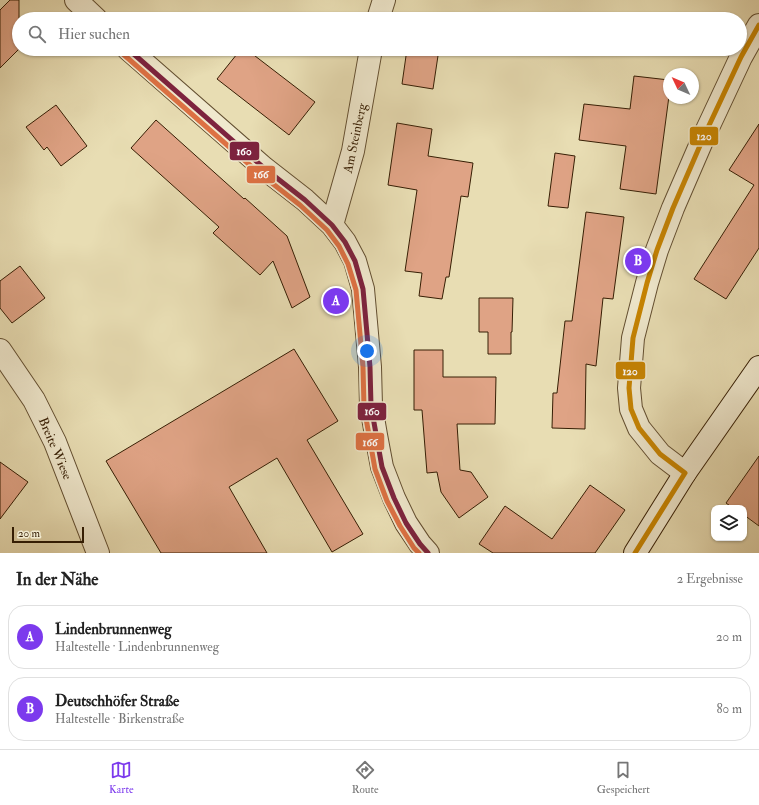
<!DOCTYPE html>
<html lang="de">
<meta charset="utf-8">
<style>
:root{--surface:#fff;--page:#f6f6f6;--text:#222;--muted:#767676;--line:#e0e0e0;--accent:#7c3aed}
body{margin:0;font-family:"IM FELL Double Pica",serif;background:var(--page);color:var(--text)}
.controls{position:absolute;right:12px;bottom:12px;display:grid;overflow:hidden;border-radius:8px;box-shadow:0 1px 3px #0004}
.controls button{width:36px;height:36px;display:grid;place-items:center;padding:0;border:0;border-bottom:1px solid var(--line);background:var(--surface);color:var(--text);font:20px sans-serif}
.compass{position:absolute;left:663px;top:68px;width:36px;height:36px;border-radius:50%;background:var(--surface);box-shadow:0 1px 3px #0004;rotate:314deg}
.scale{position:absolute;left:12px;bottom:10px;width:72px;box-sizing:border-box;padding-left:4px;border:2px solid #361e04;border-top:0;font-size:11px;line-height:14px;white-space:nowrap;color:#361e04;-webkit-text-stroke:3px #f0e9ce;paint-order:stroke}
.you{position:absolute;left:367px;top:351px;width:14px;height:14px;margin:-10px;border:3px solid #fff;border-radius:50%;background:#1a73e8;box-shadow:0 0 0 6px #1a73e833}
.badge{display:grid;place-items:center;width:26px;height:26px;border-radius:50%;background:var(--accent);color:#fff;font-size:13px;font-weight:700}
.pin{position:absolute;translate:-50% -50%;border:2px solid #fff;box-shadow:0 1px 4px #0006}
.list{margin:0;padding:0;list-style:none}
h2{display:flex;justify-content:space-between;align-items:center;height:52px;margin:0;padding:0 16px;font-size:17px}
h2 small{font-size:13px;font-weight:400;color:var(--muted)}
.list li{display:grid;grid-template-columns:26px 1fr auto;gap:12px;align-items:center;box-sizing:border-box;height:64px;margin:0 8px 8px;padding:0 8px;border:1px solid var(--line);border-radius:16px}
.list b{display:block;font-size:15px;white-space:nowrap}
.list p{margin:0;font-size:13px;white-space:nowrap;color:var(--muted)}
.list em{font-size:13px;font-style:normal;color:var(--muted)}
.icon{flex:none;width:22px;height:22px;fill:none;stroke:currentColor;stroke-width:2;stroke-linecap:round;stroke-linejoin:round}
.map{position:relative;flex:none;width:759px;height:553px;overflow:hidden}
.search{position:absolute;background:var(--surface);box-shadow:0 1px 3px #0004;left:12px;right:12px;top:12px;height:44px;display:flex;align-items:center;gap:10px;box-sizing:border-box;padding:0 14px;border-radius:22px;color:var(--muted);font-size:15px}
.sheet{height:196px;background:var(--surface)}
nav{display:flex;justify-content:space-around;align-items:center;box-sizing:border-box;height:56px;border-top:1px solid var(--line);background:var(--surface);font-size:11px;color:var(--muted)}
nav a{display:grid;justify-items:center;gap:2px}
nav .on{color:var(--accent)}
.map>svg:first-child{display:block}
.building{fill:#dfa385;stroke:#361e04}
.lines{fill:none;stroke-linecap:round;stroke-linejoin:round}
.minor-casing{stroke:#624e30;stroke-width:24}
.secondary-casing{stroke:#361e04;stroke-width:24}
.minor{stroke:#f0e9ce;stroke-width:22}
.secondary{stroke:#f0e9ce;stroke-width:22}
.bus-1-casing{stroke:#f0e9ce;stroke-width:8}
.bus-2-casing{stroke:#f0e9ce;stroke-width:8}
.bus-3-casing{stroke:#f0e9ce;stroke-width:8}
.bus-1{stroke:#7d223e;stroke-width:5}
.bus-2{stroke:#c78401;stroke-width:5}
.bus-3{stroke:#dd7143;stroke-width:5}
.labels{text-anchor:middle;stroke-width:3;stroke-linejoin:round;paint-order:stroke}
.street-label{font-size:13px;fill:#361e04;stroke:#f0e9ce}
.line-badge{stroke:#f0e9ce;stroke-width:1.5}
.badge-label{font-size:11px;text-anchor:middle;font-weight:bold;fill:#fff}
</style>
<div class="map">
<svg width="759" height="553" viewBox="0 0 759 553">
<rect width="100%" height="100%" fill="#e8ddb3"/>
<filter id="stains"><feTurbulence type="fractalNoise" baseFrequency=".005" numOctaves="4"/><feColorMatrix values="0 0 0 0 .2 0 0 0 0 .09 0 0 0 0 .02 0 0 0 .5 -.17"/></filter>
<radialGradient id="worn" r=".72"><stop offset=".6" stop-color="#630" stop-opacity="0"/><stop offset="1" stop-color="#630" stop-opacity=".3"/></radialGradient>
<path class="building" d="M10,0H19V49L0,68V10Z
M678,15L712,19H678Z
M241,49H246L315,102L289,135L217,79Z
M407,49H439L433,89L402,84Z
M674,49H713L712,55L674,50Z
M634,76L669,80V96L656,194L620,189L626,146L579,140L584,104L630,109Z
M56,105L87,146L61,166L47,147L44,150L26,127Z
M156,120L244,199L245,198L287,236L310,297L292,308L273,261L260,275L213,233L219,227L131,148Z
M397,123L432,129L428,156L473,163L468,197L461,196L449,277H446L442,299L419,296L422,273L405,271L417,190L388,185Z
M759,124V248L726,299L694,279L754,185L729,170Z
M555,153L575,156L568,208L548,206Z
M586,212L624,217L613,299L603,298L596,366L586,364L585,429L552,428L553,393H557L565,321H572Z
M20,266L45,298L12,323L0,308V281Z
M479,298H513L512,332H511V354H488V332H479Z
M294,349L338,421L307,440L363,534L332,552L277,458L229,487L267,553H161L106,461Z
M414,350H443V377H496L495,424H457L460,470L471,472L488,497L459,518L441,492L437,472L427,473L422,410H414Z
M759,456V526L744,515V508H733L726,503Z
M0,462L28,482L0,519Z
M590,485L625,510L595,553H493L479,544L505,506L552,539Z"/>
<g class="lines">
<defs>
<path id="minor" d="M76,0L96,19
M378,19L384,0
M128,49L264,168L305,200L332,225L345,242L355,261L363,289L370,367L371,406L376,435L382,467L394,498L406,523L420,544L428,553
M332,225L353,151L371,49
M0,350L34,400L55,442L98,553
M685,473L660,454L639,428L631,409L629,388L633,338L647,283L657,250L673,208L705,134L741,57L759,25"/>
<path id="secondary" d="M635,553L685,473L759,367"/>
</defs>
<use href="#minor" class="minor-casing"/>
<use href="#secondary" class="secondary-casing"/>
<use href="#minor" class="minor"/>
<use href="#secondary" class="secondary"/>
<defs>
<path id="bus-1" d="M128,49L264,168L305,200L332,225L345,242L355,261L363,289L370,367L371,406L382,467L394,498L406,523L420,544L428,553"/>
<path id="bus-2" d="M685,473L660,454L639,428L631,409L629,388L633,338L647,283L657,250L673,208L705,134L741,57L759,25
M635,553L685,473"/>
<path id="bus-3" d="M123,54L259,173L300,205L327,230L339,246L348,264L356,290L363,367L364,407L375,469L387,501L400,526L414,548L419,553"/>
</defs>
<use href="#bus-1" class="bus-1-casing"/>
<use href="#bus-2" class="bus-2-casing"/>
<use href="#bus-3" class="bus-3-casing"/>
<use href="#bus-1" class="bus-1"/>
<use href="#bus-2" class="bus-2"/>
<use href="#bus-3" class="bus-3"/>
</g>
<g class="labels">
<g class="street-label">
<text transform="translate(354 138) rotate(-78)" y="5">Am Steinberg</text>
<text transform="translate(56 448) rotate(67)" y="5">Breite Wiese</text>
</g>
</g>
<g class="line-badge">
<rect x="689" y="126" width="30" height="20" rx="4" fill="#c78401"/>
<rect x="229" y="141" width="31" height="20" rx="4" fill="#7d223e"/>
<rect x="246" y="165" width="30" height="19" rx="4" fill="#dd7143"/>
<rect x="615" y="361" width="31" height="19" rx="4" fill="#c78401"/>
<rect x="357" y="402" width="30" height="19" rx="4" fill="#7d223e"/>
<rect x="355" y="432" width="30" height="19" rx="4" fill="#dd7143"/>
</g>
<g class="badge-label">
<text x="704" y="140">120</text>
<text x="244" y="155">160</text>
<text x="261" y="178">166</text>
<text x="630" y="375">120</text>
<text x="372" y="415">160</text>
<text x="370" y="446">166</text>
</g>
<rect width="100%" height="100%" filter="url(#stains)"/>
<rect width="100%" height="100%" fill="url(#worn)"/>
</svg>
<div class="controls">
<button><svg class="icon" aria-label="layers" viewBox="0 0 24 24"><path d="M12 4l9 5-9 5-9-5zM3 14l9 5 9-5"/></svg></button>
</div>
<svg class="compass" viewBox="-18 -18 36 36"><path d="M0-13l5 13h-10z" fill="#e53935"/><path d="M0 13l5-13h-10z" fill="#767676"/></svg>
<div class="scale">20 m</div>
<div class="you"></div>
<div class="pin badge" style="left:336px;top:301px">A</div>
<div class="pin badge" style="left:638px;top:261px">B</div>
<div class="search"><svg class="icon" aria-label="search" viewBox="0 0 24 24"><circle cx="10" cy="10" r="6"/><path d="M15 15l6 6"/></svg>Hier suchen</div>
</div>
<section class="sheet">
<h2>In der Nähe<small>2 Ergebnisse</small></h2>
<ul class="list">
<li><span class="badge">A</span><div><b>Lindenbrunnenweg</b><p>Haltestelle · Lindenbrunnenweg</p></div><em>20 m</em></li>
<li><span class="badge">B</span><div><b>Deutschhöfer Straße</b><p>Haltestelle · Birkenstraße</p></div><em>80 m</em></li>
</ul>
</section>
<nav>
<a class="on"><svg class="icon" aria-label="map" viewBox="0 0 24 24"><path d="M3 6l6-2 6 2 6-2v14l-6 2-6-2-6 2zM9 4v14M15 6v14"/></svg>Karte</a>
<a><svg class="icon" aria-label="directions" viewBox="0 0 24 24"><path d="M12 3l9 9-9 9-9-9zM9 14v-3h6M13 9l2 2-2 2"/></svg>Route</a>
<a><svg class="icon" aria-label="saved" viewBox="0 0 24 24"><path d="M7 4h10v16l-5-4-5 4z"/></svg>Gespeichert</a>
</nav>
